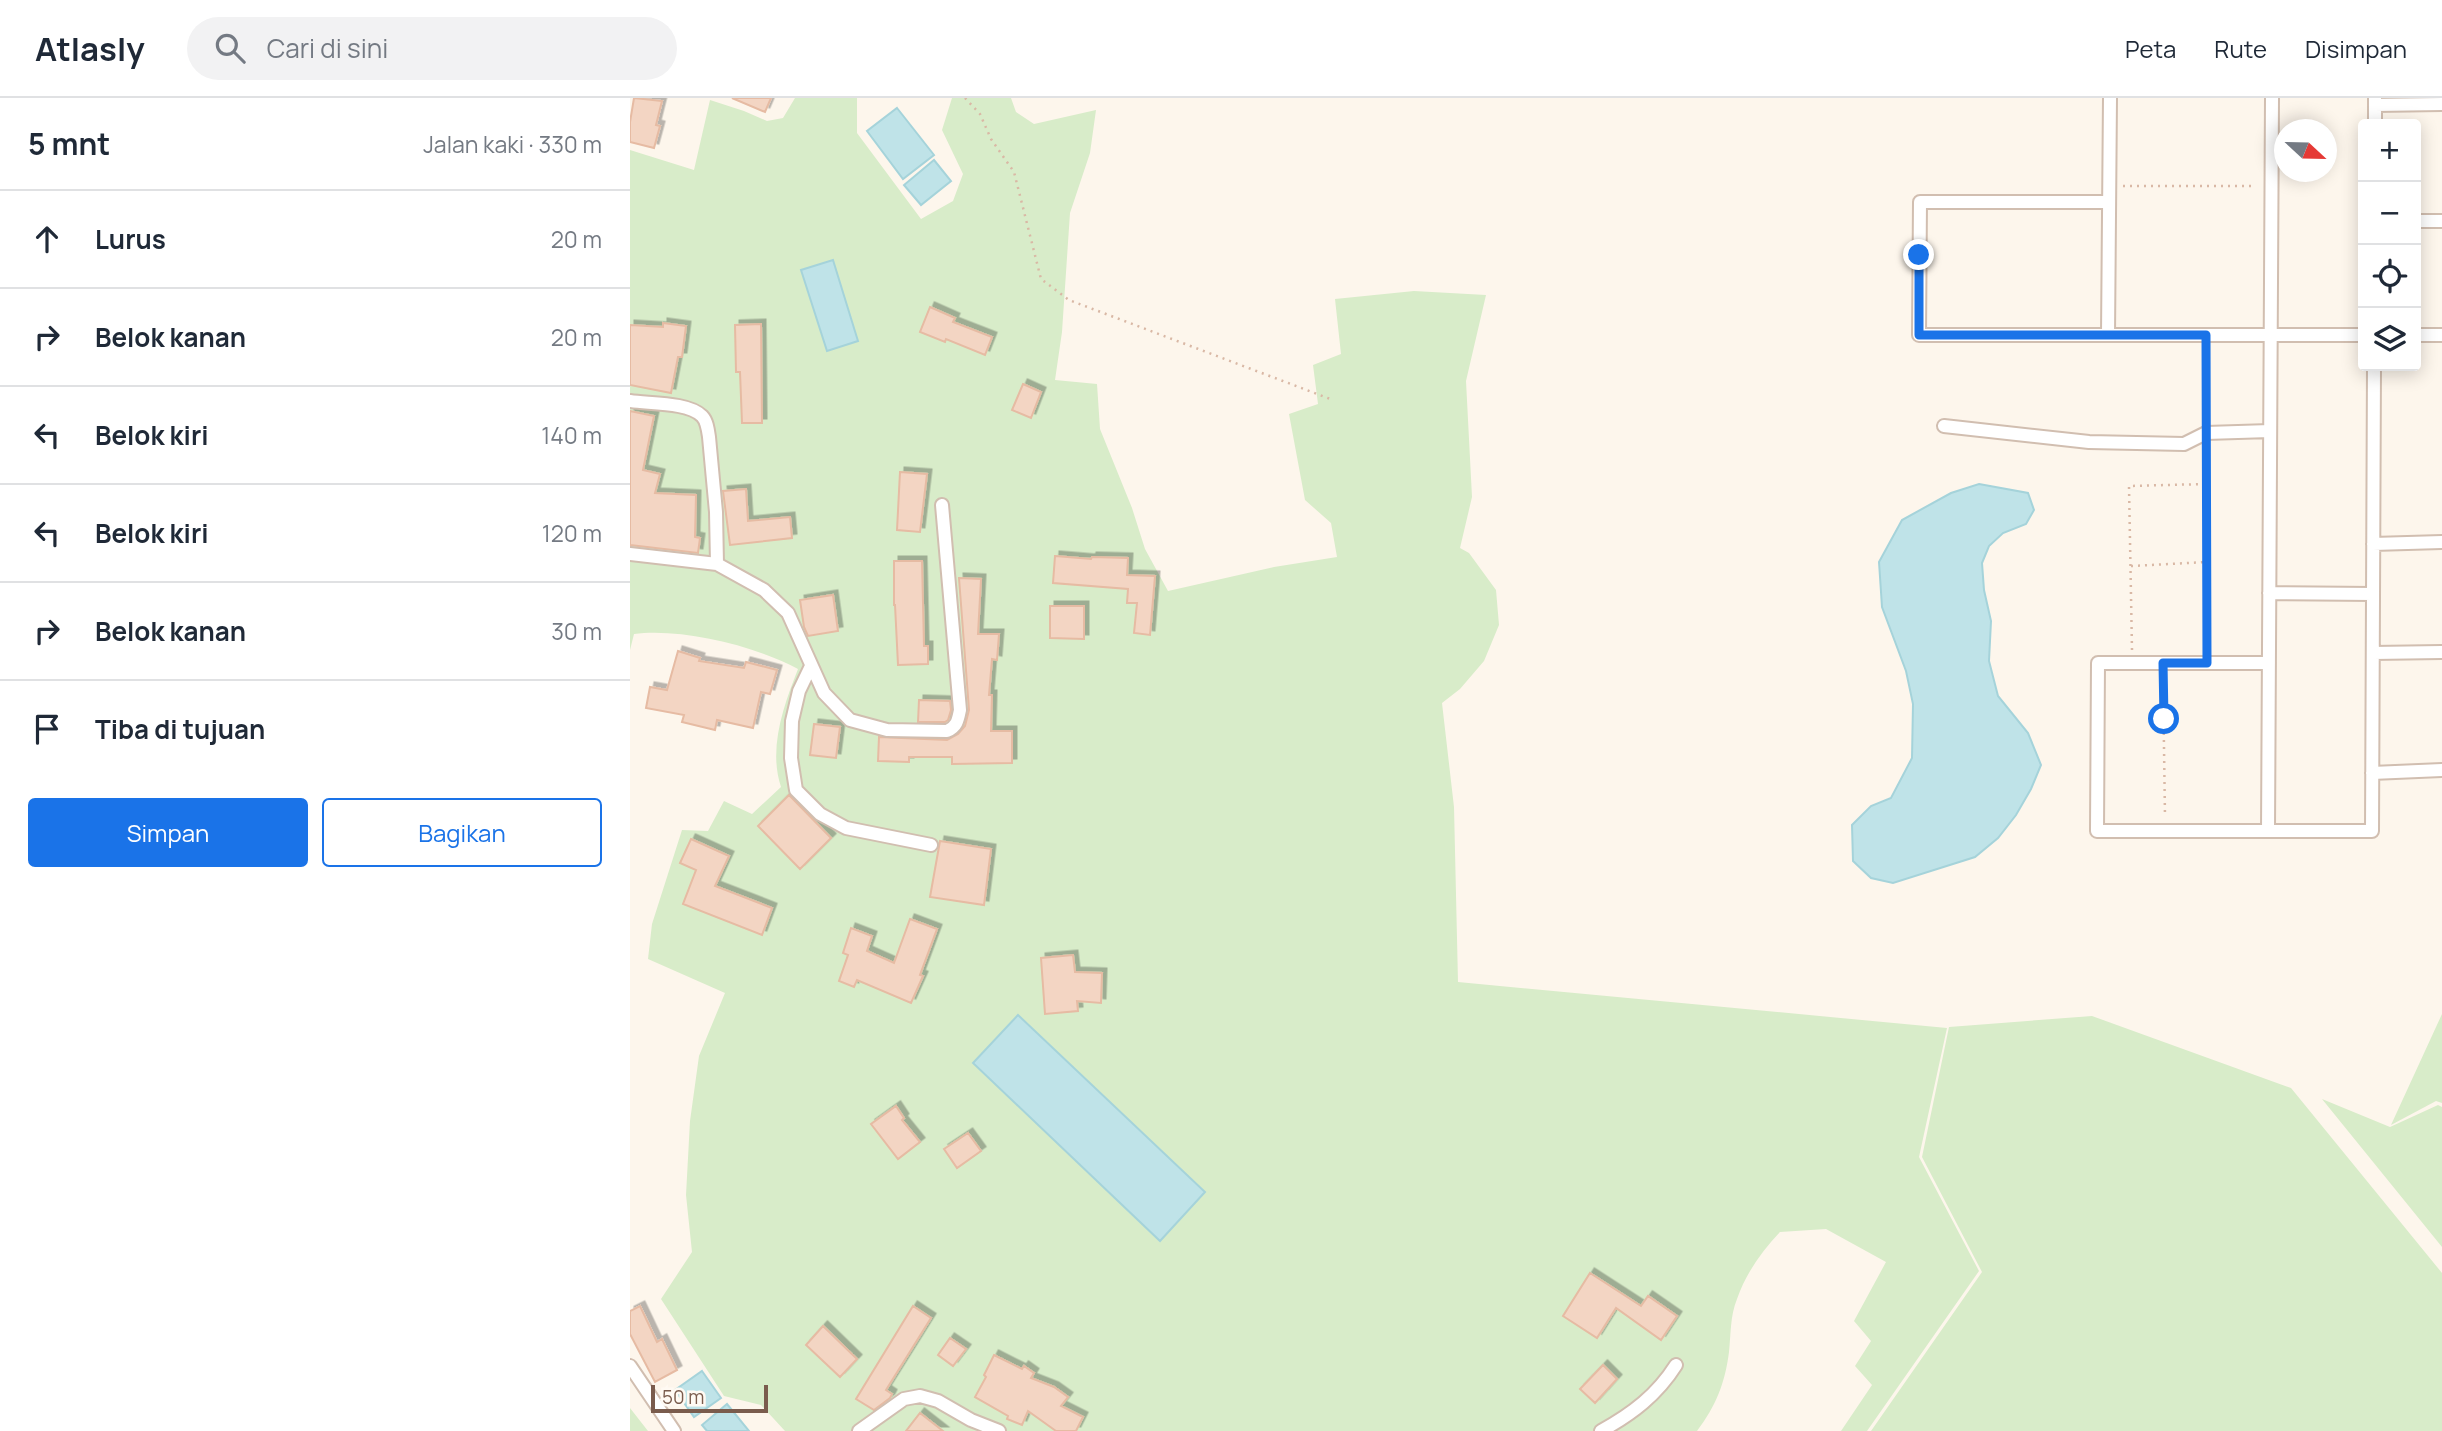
<!DOCTYPE html>
<html lang="id">
<meta charset="utf-8">
<style>
:root{--surface:#fff;--page:#f2f2f3;--text:#1f2937;--muted:#747a83;--line:#e0e1e3;--accent:#1a73e8}
body{margin:0;font-family:Manrope,sans-serif;background:var(--page);color:var(--text)}
.controls{position:absolute;right:21px;top:21px;display:grid;overflow:hidden;border-radius:7px;box-shadow:0 4px 18px #0003}
.controls button{width:63px;height:63px;display:grid;place-items:center;padding:0;border:0;border-bottom:2px solid var(--line);background:var(--surface);color:var(--text);font:35px sans-serif}
.compass{position:absolute;left:1644px;top:21px;width:63px;height:63px;border-radius:50%;background:var(--surface);box-shadow:0 4px 18px #0003;rotate:112deg}
.scale{position:absolute;left:21px;bottom:18px;width:117px;box-sizing:border-box;padding-left:7px;border:4px solid #7a5c4d;border-top:0;font-size:19px;line-height:24px;white-space:nowrap;color:#7a5c4d;-webkit-text-stroke:5px #fffaf3;paint-order:stroke}
.stop{position:absolute;width:21px;height:21px;margin:-16px;border:5px solid #1a73e8;border-radius:50%;background:#fff}
.stop.end{background:#1a73e8;border-color:#fff;box-shadow:0 2px 7px #0008}
.list{margin:0;padding:0;list-style:none}
h2{display:flex;justify-content:space-between;align-items:center;height:91px;margin:0;padding:0 28px;font-size:30px}
h2 small{font-size:23px;font-weight:400;color:var(--muted)}
.list li{display:grid;grid-template-columns:46px 1fr auto;gap:21px;align-items:center;box-sizing:border-box;height:98px;padding:0 28px;border-top:2px solid var(--line)}
.list b{display:block;font-size:26px;white-space:nowrap}
.list em{font-size:23px;font-style:normal;color:var(--muted)}
.actions{display:flex;gap:14px;padding:21px 28px}
.actions a{flex:1;padding:16px 0;border:2px solid var(--accent);border-radius:7px;text-align:center;font-size:24px;color:var(--accent)}
.actions .main{background:var(--accent);color:#fff}
.icon{flex:none;width:38px;height:38px;fill:none;stroke:currentColor;stroke-width:2;stroke-linecap:round;stroke-linejoin:round}
.map{position:relative;flex:none;width:1812px;height:1333px;overflow:hidden}
header{display:flex;align-items:center;gap:42px;box-sizing:border-box;height:98px;padding:0 35px;background:var(--surface);border-bottom:2px solid var(--line)}
header strong{font-size:33px}
nav{display:flex;gap:38px;margin-inline-start:auto;font-size:24px}
.search{width:490px;height:63px;background:var(--page);display:flex;align-items:center;gap:18px;box-sizing:border-box;padding:0 24px;border-radius:38px;color:var(--muted);font-size:26px}
main{display:flex}
aside{flex:1;background:var(--surface)}
.map>svg:first-child{display:block}
.green{fill:#d8ecc9}
.water{fill:#bfe3e8;stroke:#a5d3da;stroke-width:2}
.building{fill:#f3d5c3;stroke:#e6bba3;stroke-width:2;filter:url(#shadow)}
.lines{fill:none;stroke-linecap:round;stroke-linejoin:round}
.minor-casing{stroke:#d1beb0;stroke-width:16}
.path{stroke:#d9b8a5;stroke-width:2.5;stroke-dasharray:2 5;stroke-linecap:butt}
.minor{stroke:#fff;stroke-width:12}
.route{stroke:#1a73e8;stroke-width:9}
</style>
<header>
<strong>Atlasly</strong>
<div class="search"><svg class="icon" aria-label="search" viewBox="0 0 24 24"><circle cx="10" cy="10" r="6"/><path d="M15 15l6 6"/></svg>Cari di sini</div>
<nav><a>Peta</a><a>Rute</a><a>Disimpan</a></nav>
</header>
<main>
<aside>
<h2>5 mnt<small>Jalan kaki · 330 m</small></h2>
<ul class="list">
<li><svg class="icon" aria-label="ahead" viewBox="0 0 24 24"><path d="M12 20V5M6 11l6-6 6 6"/></svg><div><b>Lurus</b></div><em>20 m</em></li>
<li><svg class="icon" aria-label="right" viewBox="0 0 24 24"><path d="M7 20v-9h11M14 6l5 5-5 5"/></svg><div><b>Belok kanan</b></div><em>20 m</em></li>
<li><svg class="icon" aria-label="left" viewBox="0 0 24 24"><path d="M17 20v-9H6M10 6l-5 5 5 5"/></svg><div><b>Belok kiri</b></div><em>140 m</em></li>
<li><svg class="icon" aria-label="left" viewBox="0 0 24 24"><path d="M17 20v-9H6M10 6l-5 5 5 5"/></svg><div><b>Belok kiri</b></div><em>120 m</em></li>
<li><svg class="icon" aria-label="right" viewBox="0 0 24 24"><path d="M7 20v-9h11M14 6l5 5-5 5"/></svg><div><b>Belok kanan</b></div><em>30 m</em></li>
<li><svg class="icon" aria-label="arrive" viewBox="0 0 24 24"><path d="M6 21V4h12l-3 4 3 4H6"/></svg><div><b>Tiba di tujuan</b></div></li>
</ul>
<div class="actions"><a class="main">Simpan</a><a>Bagikan</a></div>
</aside>
<div class="map">
<svg width="1812" height="1333" viewBox="0 0 1812 1333">
<defs>
<filter id="shadow"><feDropShadow dx="4.5" dy="-4.5" stdDeviation="0" flood-color="#0004"/></filter>
</defs>
<rect width="100%" height="100%" fill="#fdf6ec"/>
<path class="green" d="M165,0H227V35L291,121L323,103L333,76L312,32L322,0H381L386,14L404,26L466,12L460,55L440,115L432,234L425,282L467,286L470,331L502,410L515,451L538,493L644,469L707,459L701,425L675,402L659,316L688,306L683,267L711,256L705,201L784,193L856,197L836,283L842,399L830,450L839,455L866,492L869,527L854,563L830,591L812,605L824,709L828,884L1317,930L1289,1059L1349,1173L1237,1333H1211L1242,1287L1225,1268L1241,1243L1224,1223L1256,1164L1196,1131L1150,1134C1132,1153 1116,1175 1107,1201C1100,1218 1101,1236 1099,1254C1095,1285 1086,1308 1067,1333H155L131,1307L94,1298L31,1201L62,1154L56,1097L60,1023L69,958L95,895L18,861L22,826L52,732L78,733L94,703L122,716L151,689C138,650 154,607 168,571C125,548 53,530 4,536L0,552V52L64,72L80,2L114,13L137,23L153,20Z
M1812,916V1005L1806,1003L1761,1027Z
M1462,918L1661,990L1812,1175V1333H1241L1352,1174L1292,1059L1319,929Z
M1692,1001L1760,1029L1808,1007L1812,1009V1149Z
M0,1310L18,1333H0Z"/>
<path class="water" d="M267,10L304,57L273,81L237,33Z
M304,62L321,83L291,107L274,87Z
M203,162L228,243L197,253L171,172Z
M1349,386L1398,395L1404,412L1396,426L1373,435L1359,448L1352,465L1354,492L1361,523L1359,563L1368,598L1398,635L1411,667L1401,691L1386,717L1368,740L1345,759L1263,785L1241,780L1223,763L1222,727L1241,708L1261,700L1282,660L1283,606L1276,573L1252,509L1249,464L1272,422L1321,395Z
M388,917L575,1094L530,1143L343,965Z
M72,1273L91,1300L64,1319L45,1292Z
M97,1306L119,1333H77L72,1327Z"/>
<path class="building" d="M4,0L32,3L26,27L30,28L24,50L0,44V24Z
M102,0H141L135,14Z
M300,209L325,220L323,224L362,239L355,257L316,241L315,244L290,234Z
M33,225L56,228L52,259H48L41,295L0,287V227L33,229Z
M131,226L132,325H112L110,274H106L105,227Z
M393,286L411,294L401,320L382,312Z
M0,313L24,318L13,372L30,376L25,395L66,397L65,439L70,440L68,455L0,447Z
M270,374L297,376L290,434L267,432Z
M116,391L118,423L160,419L162,440L100,447L93,393Z
M425,458L461,461L462,459L498,460L497,477L525,478L520,537L504,535L507,505H497L498,491L423,485Z
M264,463H292L294,548H298V566L268,567L265,507H264Z
M329,480L351,481L348,536H369L367,562L362,561L359,597H362L361,633H382V665L322,666V659H279V664L248,663L249,639L317,642L328,636L335,628L339,612Z
M203,497L208,533L178,538L174,529L170,502Z
M420,508H454V541L420,540Z
M48,553L70,560L69,563L114,570L116,564L147,572L140,596L131,594L123,630L87,622L85,632L52,624L54,617L16,610L20,589L37,592Z
M289,602L320,603L321,612L318,622L315,624H288Z
M184,626L210,629L206,660L180,657Z
M159,697L201,740L170,771L128,728Z
M61,741L99,758L85,788L142,810L132,837L53,806L66,772L50,765Z
M310,743L361,751L354,807L300,799Z
M280,821L307,831L290,877L293,878L281,905L227,882L224,889L209,883L218,857L213,855L221,830L242,838L237,853L264,865Z
M443,857L445,874L472,875L471,905L447,903L448,913L415,916L411,860Z
M266,1008L274,1020L272,1022L290,1044L268,1061L241,1026Z
M338,1035L351,1053L327,1070L314,1051Z
M960,1175L1011,1208L1018,1198L1047,1218L1031,1242L986,1210L967,1240L933,1218Z
M10,1208L27,1244L32,1241L47,1272L25,1284L0,1236V1213Z
M283,1208L301,1220L256,1292L262,1296L260,1300L244,1312L226,1301Z
M193,1228L227,1261L210,1279L176,1247Z
M320,1240L336,1251L323,1268L308,1257Z
M364,1257L392,1271L394,1268L404,1275L401,1280L424,1289L438,1299L431,1308L453,1319L446,1333H426L398,1313L392,1327L377,1321L378,1318L345,1299L356,1279L354,1277Z
M973,1267L987,1281L965,1305L950,1291Z
M290,1315L313,1333H276Z"/>
<g class="lines">
<defs>
<path id="minor" d="M1745,7L1812,6
M1745,26V0
M1479,104H1290L1289,237H1733
M1786,123H1812
M1478,237L1480,0
M1786,237H1812
M0,303C19,306 58,304 72,318C77,323 78,332 79,339L86,414L87,466
M1314,328L1459,344L1554,346L1576,335L1640,333
M1743,446L1812,444
M0,456L87,466L134,492L158,515L194,595L220,622L257,632L317,633C327,629 328,622 330,612L312,407
M1639,495L1743,496
M1743,555L1812,554
M1639,565H1468L1467,733H1742L1744,268
M181,568L169,593L162,623L161,660L166,692L190,716L216,730L301,747
M1742,675L1812,672
M1638,733L1642,0
M0,1268L44,1333
M229,1333L274,1301L290,1298L308,1303L341,1322L369,1333
M971,1333C1002,1316 1027,1297 1046,1267"/>
</defs>
<use href="#minor" class="minor-casing"/>
<path class="path" d="M335,0L350,16L361,41L384,74L411,181L439,202L703,302
M1493,88H1626
M1576,250V320
M1576,352L1577,551
M1501,468L1577,464
M1502,552L1499,388L1576,386
M1533,579L1535,719"/>
<use href="#minor" class="minor"/>
</g>
<g class="lines">
<path class="route" d="M1289,157V237H1576L1577,565H1533L1534,621"/>
</g>
</svg>
<div class="controls">
<button>+</button>
<button>−</button>
<button><svg class="icon" aria-label="locate" viewBox="0 0 24 24"><circle cx="12" cy="12" r="6"/><path d="M12 2v4M12 18v4M2 12h4M18 12h4"/></svg></button>
<button><svg class="icon" aria-label="layers" viewBox="0 0 24 24"><path d="M12 4l9 5-9 5-9-5zM3 14l9 5 9-5"/></svg></button>
</div>
<svg class="compass" viewBox="-18 -18 36 36"><path d="M0-13l5 13h-10z" fill="#e53935"/><path d="M0 13l5-13h-10z" fill="#747a83"/></svg>
<div class="scale">50 m</div>
<div class="stop" style="left:1534px;top:621px"></div>
<div class="stop end" style="left:1289px;top:157px"></div>
</div>
</main>
